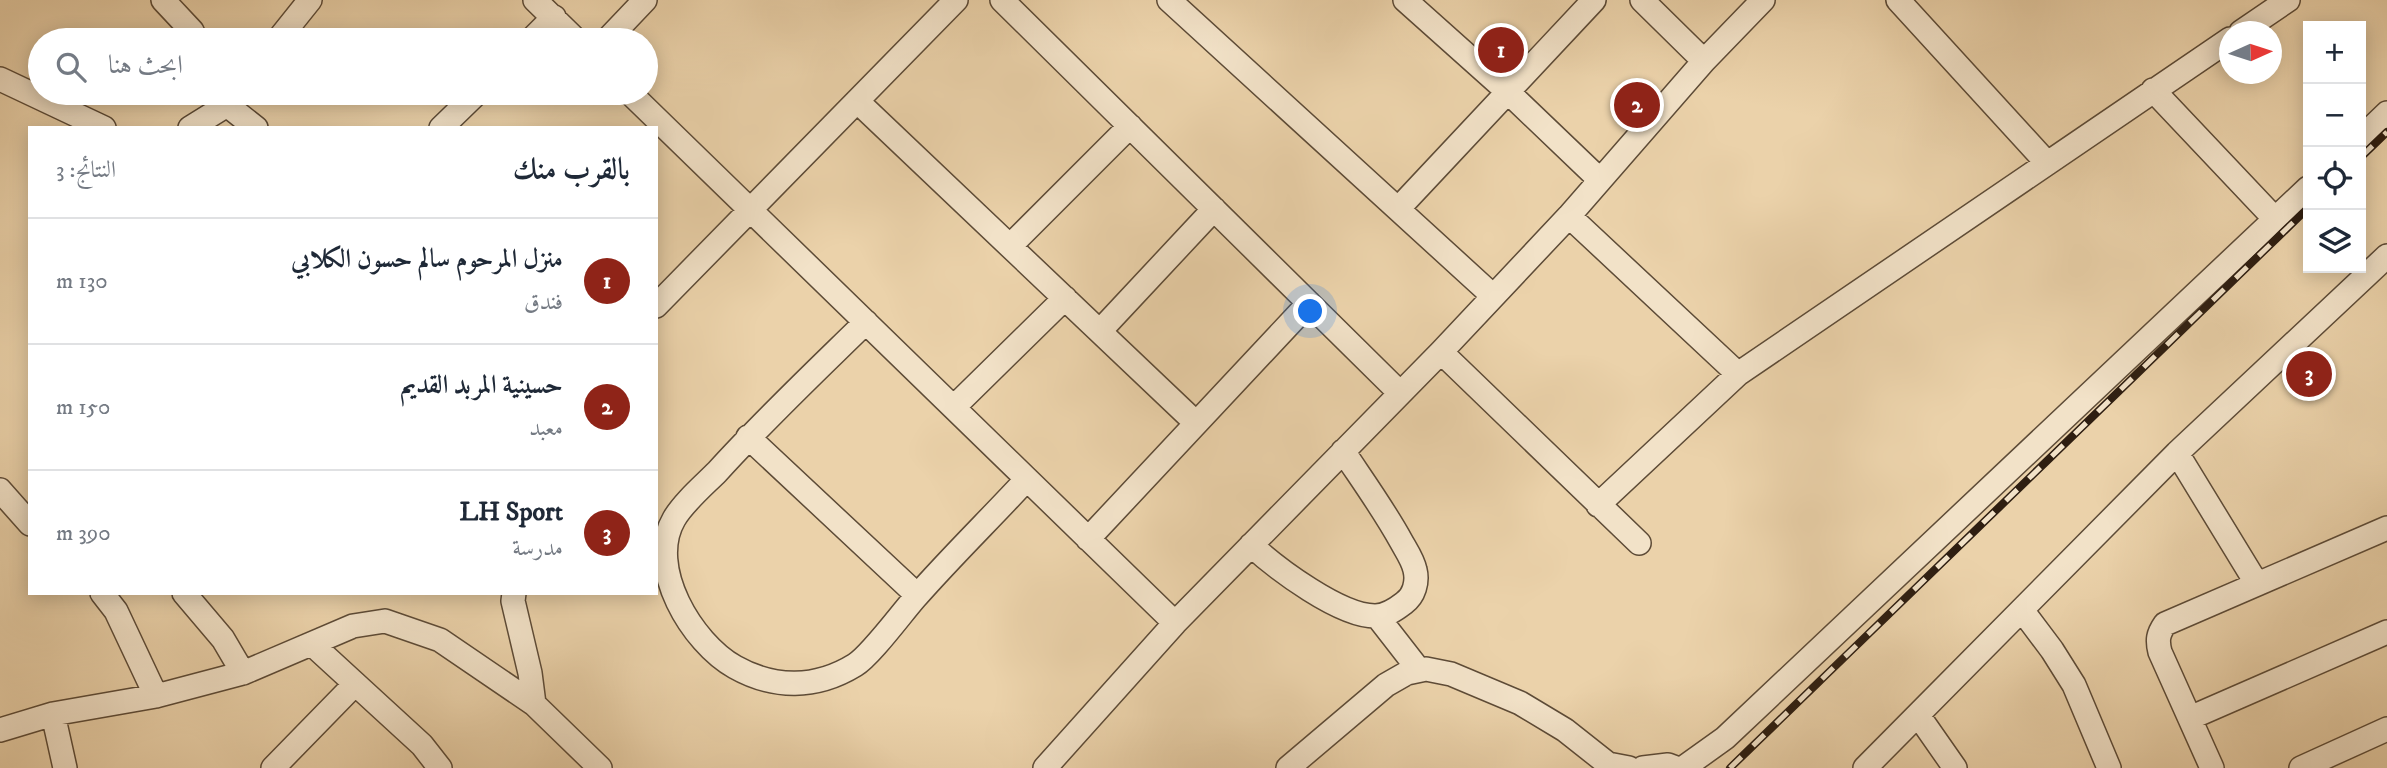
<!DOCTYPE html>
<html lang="ar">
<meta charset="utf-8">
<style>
:root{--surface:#fff;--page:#f2f2f3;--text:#1f2937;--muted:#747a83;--line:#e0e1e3;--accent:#8f2418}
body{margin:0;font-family:"IM FELL DW Pica",Amiri,serif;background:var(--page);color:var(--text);direction:rtl}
.controls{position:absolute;right:21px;top:21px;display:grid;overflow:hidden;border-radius:0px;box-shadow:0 4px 18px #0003}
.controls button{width:63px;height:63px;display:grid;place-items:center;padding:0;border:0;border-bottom:2px solid var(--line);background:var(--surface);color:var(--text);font:35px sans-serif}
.compass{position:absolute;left:2219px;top:21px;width:63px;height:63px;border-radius:50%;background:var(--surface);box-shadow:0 4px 18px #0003;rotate:87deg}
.you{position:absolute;left:1311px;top:312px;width:24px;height:24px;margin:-18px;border:5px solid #fff;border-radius:50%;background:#1a73e8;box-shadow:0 0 0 10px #1a73e833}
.badge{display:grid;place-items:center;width:46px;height:46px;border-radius:50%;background:var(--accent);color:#fff;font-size:23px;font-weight:700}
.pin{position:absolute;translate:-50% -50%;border:4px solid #fff;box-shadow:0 2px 7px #0006}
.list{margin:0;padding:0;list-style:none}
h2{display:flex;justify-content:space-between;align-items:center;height:91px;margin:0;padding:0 28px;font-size:30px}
h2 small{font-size:23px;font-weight:400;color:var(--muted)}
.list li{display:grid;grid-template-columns:46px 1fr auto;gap:21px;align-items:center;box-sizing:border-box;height:126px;padding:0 28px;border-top:2px solid var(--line)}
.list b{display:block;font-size:26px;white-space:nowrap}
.list p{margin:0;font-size:23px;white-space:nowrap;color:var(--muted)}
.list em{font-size:23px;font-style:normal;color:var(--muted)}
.icon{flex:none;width:38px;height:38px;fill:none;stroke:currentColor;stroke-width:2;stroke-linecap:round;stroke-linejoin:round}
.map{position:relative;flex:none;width:2387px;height:768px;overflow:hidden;direction:ltr}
.search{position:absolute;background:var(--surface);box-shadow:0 4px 18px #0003;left:28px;top:28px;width:630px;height:77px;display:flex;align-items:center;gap:18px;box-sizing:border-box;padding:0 24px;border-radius:38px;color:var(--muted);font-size:26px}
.panel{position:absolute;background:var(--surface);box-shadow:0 4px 18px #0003;left:28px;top:126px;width:630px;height:469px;border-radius:0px;direction:rtl}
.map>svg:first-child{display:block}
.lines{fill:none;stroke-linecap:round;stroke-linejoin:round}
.minor-casing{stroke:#5d4b37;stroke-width:26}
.minor{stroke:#f2e2c8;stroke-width:23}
.rail-casing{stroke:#2e1e11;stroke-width:8}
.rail{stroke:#f2e2c8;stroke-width:5;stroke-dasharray:16;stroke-linecap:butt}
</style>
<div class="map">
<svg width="2387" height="768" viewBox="0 0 2387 768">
<rect width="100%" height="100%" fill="#ebd2aa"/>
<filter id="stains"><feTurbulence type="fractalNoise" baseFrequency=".00286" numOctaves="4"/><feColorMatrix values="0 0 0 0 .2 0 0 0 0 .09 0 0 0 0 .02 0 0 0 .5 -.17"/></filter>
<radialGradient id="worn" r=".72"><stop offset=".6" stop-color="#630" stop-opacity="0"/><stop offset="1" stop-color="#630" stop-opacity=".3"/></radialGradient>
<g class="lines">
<defs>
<path id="minor" d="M163,0L192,31L196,40
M535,0L576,40
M1002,0L1400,393
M1169,0L1493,296
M1405,0L1508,92L1600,180
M1642,0L1704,61
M1898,0L2047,163
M2241,32L2288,0
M278,40L310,0
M531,40L554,17
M607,40L645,0
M0,79L104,128
M2153,90L2275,219
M630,93L1175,623
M221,94L227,105L256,128
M857,101L1196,423
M190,128L227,105L237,93
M441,128L477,93
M2361,138L2387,113
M1398,209L1594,0
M1569,216L1738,374
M1010,246L1130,126
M656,306L956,0
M866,322C816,371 764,420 717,472C704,485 683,503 674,519C646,567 692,643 735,667C774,689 816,689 855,665C870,656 901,614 915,598C951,557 990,519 1027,479
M1100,331L1214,209
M1441,352L1639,543
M954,407L1065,298
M748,437L917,595
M2177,453L2257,584
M0,490L30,524
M1598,505L1738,374L2230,39
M1088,539L1309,303
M1251,545C1277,569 1340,616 1375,616C1386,616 1395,610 1404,603C1414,596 1418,582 1415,570C1413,560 1406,550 1401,541C1384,510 1363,481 1343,451
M102,593L116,611L156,696
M184,593L223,639L243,673
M514,593L513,601L530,673L534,704
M2022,610L2052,650L2074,685L2109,768
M1377,616L1419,670
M313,645L422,745L440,768
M53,714L65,768
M1918,715L1955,768
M2190,718L2387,632
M0,730L53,714L156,696L243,673L353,626L385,621L440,640L534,704L600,768
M273,768L355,684
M1045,768L1175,623L1441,352L1569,216L1704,61L1763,0
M1288,768L1386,685L1407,673L1426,669L1451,674L1520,703L1565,730L1608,764L1629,768
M1643,768L1668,765L1676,768
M1683,768L1725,738L2308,188
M1865,768L2177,453L2387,256
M2212,768L2160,652C2157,640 2158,634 2165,624L2387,528
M2301,768L2387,729"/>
</defs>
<use href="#minor" class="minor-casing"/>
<use href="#minor" class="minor"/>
<defs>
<path id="rail" d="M2361,157L2387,132
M1730,768L2308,208"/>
</defs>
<use href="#rail" class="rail-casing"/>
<use href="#rail" class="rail"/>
</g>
<rect width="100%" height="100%" filter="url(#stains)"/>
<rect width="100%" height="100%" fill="url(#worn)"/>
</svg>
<div class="controls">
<button>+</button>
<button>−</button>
<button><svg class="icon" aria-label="locate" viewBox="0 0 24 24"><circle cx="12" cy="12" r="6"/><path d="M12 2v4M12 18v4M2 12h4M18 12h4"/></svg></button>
<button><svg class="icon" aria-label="layers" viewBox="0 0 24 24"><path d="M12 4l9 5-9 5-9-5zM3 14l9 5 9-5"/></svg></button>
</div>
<svg class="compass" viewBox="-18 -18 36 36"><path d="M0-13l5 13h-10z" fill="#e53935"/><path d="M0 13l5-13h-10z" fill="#747a83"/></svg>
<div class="you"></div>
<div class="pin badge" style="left:1501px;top:50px">1</div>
<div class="pin badge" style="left:1637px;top:105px">2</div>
<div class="pin badge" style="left:2309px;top:374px">3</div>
<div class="search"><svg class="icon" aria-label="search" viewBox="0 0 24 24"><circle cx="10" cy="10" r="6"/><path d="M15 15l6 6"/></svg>ابحث هنا</div>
<section class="panel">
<h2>بالقرب منك<small>النتائج: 3</small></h2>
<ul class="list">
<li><span class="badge">1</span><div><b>منزل المرحوم سالم حسون الكلابي</b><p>فندق</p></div><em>130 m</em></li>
<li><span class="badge">2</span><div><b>حسينية المربد القديم</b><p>معبد</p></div><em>150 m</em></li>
<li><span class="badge">3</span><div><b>LH Sport</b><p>مدرسة</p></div><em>390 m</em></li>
</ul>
</section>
</div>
